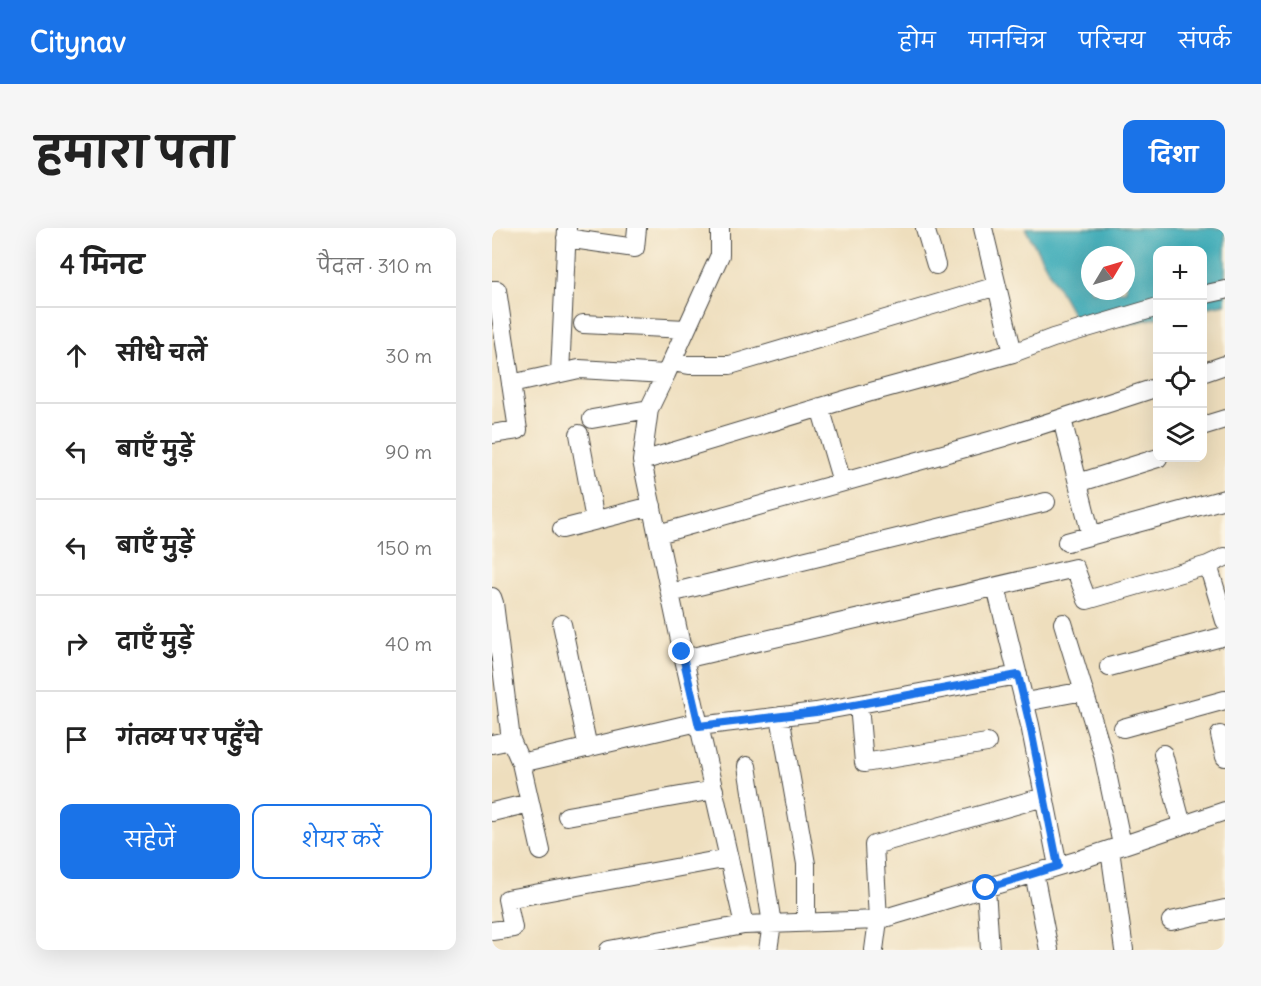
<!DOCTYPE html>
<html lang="hi">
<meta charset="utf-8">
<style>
:root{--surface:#fff;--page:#f6f6f6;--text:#222;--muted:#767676;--line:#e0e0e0;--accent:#1a73e8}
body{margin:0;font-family:Delius,"Playpen Sans Deva",sans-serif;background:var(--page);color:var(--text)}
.controls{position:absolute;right:18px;top:18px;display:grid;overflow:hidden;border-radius:12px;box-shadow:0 6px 24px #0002}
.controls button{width:54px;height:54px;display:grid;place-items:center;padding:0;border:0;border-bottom:2px solid var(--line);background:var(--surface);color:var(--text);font:30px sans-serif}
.compass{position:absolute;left:589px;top:18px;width:54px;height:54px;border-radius:50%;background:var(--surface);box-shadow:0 6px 24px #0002;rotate:52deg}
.stop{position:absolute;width:18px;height:18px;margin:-14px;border:4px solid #1a73e8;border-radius:50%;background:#fff}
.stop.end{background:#1a73e8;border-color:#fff;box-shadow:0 2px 6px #0008}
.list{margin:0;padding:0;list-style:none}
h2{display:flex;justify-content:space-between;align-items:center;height:78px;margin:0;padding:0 24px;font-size:26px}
h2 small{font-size:20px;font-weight:400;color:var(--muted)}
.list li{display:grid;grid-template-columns:39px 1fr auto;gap:18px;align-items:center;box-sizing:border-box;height:96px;padding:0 24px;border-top:2px solid var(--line)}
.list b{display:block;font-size:22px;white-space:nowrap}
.list em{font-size:20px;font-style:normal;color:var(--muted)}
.actions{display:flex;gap:12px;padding:18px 24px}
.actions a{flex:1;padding:14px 0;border:2px solid var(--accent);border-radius:12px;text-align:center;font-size:21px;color:var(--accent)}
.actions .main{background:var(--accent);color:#fff}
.icon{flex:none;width:33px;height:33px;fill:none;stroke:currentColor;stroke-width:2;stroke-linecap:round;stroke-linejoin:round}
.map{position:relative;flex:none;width:733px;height:722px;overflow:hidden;border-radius:12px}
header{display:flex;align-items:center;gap:36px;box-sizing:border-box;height:84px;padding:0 30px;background:var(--accent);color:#fff}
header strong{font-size:28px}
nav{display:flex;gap:33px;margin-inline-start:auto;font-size:21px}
.intro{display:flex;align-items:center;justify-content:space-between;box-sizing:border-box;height:144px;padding:0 36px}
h1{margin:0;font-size:42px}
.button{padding:15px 27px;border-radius:12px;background:var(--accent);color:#fff;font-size:21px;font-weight:700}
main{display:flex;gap:36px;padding:0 36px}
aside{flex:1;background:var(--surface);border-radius:12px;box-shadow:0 6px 24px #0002}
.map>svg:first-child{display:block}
.water{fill:#3babb8;stroke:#336b72;stroke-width:1.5;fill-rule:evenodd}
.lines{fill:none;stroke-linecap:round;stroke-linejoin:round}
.minor-casing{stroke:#484641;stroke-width:20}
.minor{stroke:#fff;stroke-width:18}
.route{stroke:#1a73e8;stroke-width:8}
</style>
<header>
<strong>Citynav</strong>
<nav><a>होम</a><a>मानचित्र</a><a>परिचय</a><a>संपर्क</a></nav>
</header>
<div class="intro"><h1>हमारा पता</h1><a class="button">दिशा</a></div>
<main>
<aside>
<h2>4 मिनट<small>पैदल · 310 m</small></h2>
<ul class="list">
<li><svg class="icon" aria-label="ahead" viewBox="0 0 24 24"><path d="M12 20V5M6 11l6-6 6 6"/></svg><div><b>सीधे चलें</b></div><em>30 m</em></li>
<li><svg class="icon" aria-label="left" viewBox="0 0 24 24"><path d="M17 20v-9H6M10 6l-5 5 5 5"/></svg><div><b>बाएँ मुड़ें</b></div><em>90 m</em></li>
<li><svg class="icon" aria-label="left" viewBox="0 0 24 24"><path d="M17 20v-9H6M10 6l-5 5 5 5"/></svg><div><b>बाएँ मुड़ें</b></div><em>150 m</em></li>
<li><svg class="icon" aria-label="right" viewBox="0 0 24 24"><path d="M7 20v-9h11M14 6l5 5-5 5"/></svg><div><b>दाएँ मुड़ें</b></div><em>40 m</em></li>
<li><svg class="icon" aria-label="arrive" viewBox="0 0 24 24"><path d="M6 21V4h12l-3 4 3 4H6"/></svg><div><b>गंतव्य पर पहुँचे</b></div></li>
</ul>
<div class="actions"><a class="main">सहेजें</a><a>शेयर करें</a></div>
</aside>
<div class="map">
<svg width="733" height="722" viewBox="0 0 733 722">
<rect width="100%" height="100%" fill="#fcf5e5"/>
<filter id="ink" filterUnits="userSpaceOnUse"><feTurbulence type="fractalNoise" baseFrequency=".0167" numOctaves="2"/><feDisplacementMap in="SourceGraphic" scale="12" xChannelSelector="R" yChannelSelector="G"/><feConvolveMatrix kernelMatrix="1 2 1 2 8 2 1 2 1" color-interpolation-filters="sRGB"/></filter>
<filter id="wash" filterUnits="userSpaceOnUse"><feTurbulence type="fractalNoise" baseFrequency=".008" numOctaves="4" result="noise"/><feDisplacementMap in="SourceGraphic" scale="24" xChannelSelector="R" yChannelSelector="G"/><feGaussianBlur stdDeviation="1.35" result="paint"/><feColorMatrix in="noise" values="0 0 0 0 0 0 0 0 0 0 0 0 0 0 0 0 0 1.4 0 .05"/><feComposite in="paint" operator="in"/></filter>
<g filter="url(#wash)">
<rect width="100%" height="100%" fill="#eedebd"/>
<path class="water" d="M533,0H733V76L711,80L710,22H666L665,90L632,97L584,92ZM598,27H634V63H598Z"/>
</g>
<g filter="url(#ink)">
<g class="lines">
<defs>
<path id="minor" d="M228,0V27L174,146L157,181L150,233L192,431L252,697
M433,0L444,37
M491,0L521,125
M74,10L143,20L145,0
M0,62H5L26,202L0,206
M710,67L733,62
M91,96L194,101
M180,134L197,137H238L505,58
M68,145L75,0
M710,145L733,137
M19,156L87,141L174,146
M328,179L350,254
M100,191L157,181
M570,191L599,307
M710,198L733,191
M87,206L103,292
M150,233L379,164L521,125L561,110L666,79
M586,255L666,230
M70,301L160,278
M166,306L512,209L666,159
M575,314L733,271
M716,337L733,393
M504,359L538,497L566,638
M178,365L554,274
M0,369L2,375L19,512L29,535L49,623
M571,395L611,526L630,617
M70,396L96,520
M192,431L583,340L595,372L716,337L733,329
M617,439L733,408
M533,474L592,463
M367,477L372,535L495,515
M288,488L314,636V695
M207,498L324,484L526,447
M631,500L733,472
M728,507L733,529
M0,516L19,512
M671,526L690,597
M29,535L206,494
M255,538L280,696L276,722
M0,584L38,575
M75,588L222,562
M618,622L632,722
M542,645L557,722
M494,660L498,722
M679,693L733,681
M0,703L21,700L15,671L237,630
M117,722L252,697L386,692L587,632L733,583
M382,722L386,692L382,617L552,569"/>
</defs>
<use href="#minor" class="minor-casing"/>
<use href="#minor" class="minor"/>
</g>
</g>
<g class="lines" filter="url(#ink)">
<path class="route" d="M190,424L207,498L324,484L526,447L538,497L566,638L494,660"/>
</g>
</svg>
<div class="controls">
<button>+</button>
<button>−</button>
<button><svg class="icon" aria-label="locate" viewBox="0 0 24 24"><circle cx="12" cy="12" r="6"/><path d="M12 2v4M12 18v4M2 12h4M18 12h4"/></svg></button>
<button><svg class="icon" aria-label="layers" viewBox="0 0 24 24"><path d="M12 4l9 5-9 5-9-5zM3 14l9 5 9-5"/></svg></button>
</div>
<svg class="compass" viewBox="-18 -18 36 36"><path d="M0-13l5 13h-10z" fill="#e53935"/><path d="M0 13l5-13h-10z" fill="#767676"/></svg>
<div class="stop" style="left:494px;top:660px"></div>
<div class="stop end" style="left:190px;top:424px"></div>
</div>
</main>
